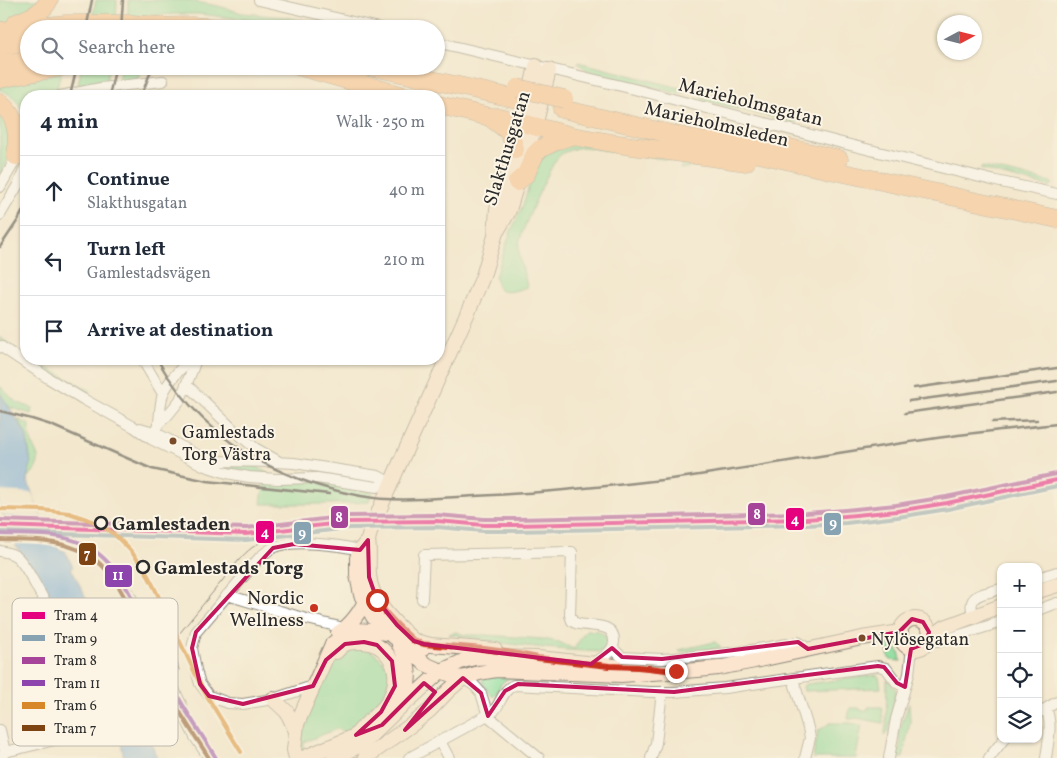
<!DOCTYPE html>
<meta charset="utf-8">
<style>
:root{--surface:#fff;--page:#f2f2f3;--text:#1f2937;--muted:#747a83;--line:#e0e1e3}
body{margin:0;font-family:Vollkorn,serif;background:var(--page);color:var(--text)}
.controls{position:absolute;right:15px;bottom:15px;display:grid;overflow:hidden;border-radius:10px;box-shadow:0 1px 4px #0004}
.controls button{width:45px;height:45px;display:grid;place-items:center;padding:0;border:0;border-bottom:1px solid var(--line);background:var(--surface);color:var(--text);font:25px sans-serif}
.compass{position:absolute;left:937px;top:15px;width:45px;height:45px;border-radius:50%;background:var(--surface);box-shadow:0 1px 4px #0004;rotate:83deg}
.stop{position:absolute;width:15px;height:15px;margin:-11px;border:4px solid #c8321e;border-radius:50%;background:#fff}
.stop.end{background:#c8321e;border-color:#fff;box-shadow:0 1px 5px #0008}
.list{margin:0;padding:0;list-style:none}
h2{display:flex;justify-content:space-between;align-items:center;height:65px;margin:0;padding:0 20px;font-size:21px}
h2 small{font-size:16px;font-weight:400;color:var(--muted)}
.list li{display:grid;grid-template-columns:32px 1fr auto;gap:15px;align-items:center;box-sizing:border-box;height:70px;padding:0 20px;border-top:1px solid var(--line)}
.list b{display:block;font-size:19px;white-space:nowrap}
.list p{margin:0;font-size:16px;white-space:nowrap;color:var(--muted)}
.list em{font-size:16px;font-style:normal;color:var(--muted)}
.icon{flex:none;width:28px;height:28px;fill:none;stroke:currentColor;stroke-width:2;stroke-linecap:round;stroke-linejoin:round}
.map{position:relative;flex:none;width:1057px;height:758px;overflow:hidden}
.search{position:absolute;background:var(--surface);box-shadow:0 1px 4px #0004;left:20px;top:20px;width:425px;height:55px;display:flex;align-items:center;gap:12px;box-sizing:border-box;padding:0 18px;border-radius:28px;color:var(--muted);font-size:19px}
.panel{position:absolute;background:var(--surface);box-shadow:0 1px 4px #0004;left:20px;top:90px;width:425px;height:275px;border-radius:20px}
.map>svg:first-child{display:block}
.green{fill:#8bdc9c;stroke:#5b8464}
.water{fill:#6ca7dc;stroke:#4c6984}
.pier{fill:#f3e8cd}
.lines{fill:none;stroke-linecap:round;stroke-linejoin:round}
.street-casing{stroke:#8f8a7c;stroke-width:12}
.secondary-casing{stroke:#8f8a7c;stroke-width:16}
.highway-casing{stroke:#8f8a7c;stroke-width:19}
.street{stroke:#fff;stroke-width:10}
.secondary{stroke:#fce5cf;stroke-width:14}
.highway{stroke:#f8bd88;stroke-width:18}
.tram{stroke:#2b2b2b;stroke-width:1}
.rail{stroke:#2b2b2b;stroke-width:2.5}
.highway-bridge-casing{stroke:#8f8a7c;stroke-width:19;stroke-linecap:butt}
.highway-bridge{stroke:#f8bd88;stroke-width:18}
.tram-1-casing{stroke:#fcf5e5;stroke-width:8}
.tram-2-casing{stroke:#fcf5e5;stroke-width:8}
.tram-3-casing{stroke:#fcf5e5;stroke-width:8}
.tram-4-casing{stroke:#fcf5e5;stroke-width:8}
.tram-5-casing{stroke:#fcf5e5;stroke-width:8}
.tram-6-casing{stroke:#fcf5e5;stroke-width:8}
.tram-1{stroke:#e5007d;stroke-width:4}
.tram-2{stroke:#87a2b0;stroke-width:4}
.tram-3{stroke:#a54499;stroke-width:4}
.tram-4{stroke:#8e44ad;stroke-width:4}
.tram-5{stroke:#d88728;stroke-width:4}
.tram-6{stroke:#7d4313;stroke-width:4}
.route{stroke:#c8321e;stroke-width:6}
.marked{fill:none;stroke:#c2185b;stroke-width:4;stroke-linejoin:round}
.bus-dot{fill:#7a4b2a;stroke:#fcf5e5;stroke-width:2}
.stop-dot{fill:#fcf5e5;stroke:#2b2b2b;stroke-width:2.5}
.poi-dot{fill:#c8321e;stroke:#fcf5e5;stroke-width:2}
.labels{text-anchor:middle;stroke-width:4;stroke-linejoin:round;paint-order:stroke}
.bus-label{font-size:18px;fill:#2b2b2b;stroke:#fcf5e5;text-anchor:start}
.street-label{font-size:19px;fill:#2b2b2b;stroke:#fcf5e5}
.stop-label{font-size:19px;font-weight:bold;fill:#2b2b2b;stroke:#fcf5e5;text-anchor:start}
.poi-label{font-size:19px;fill:#2b2b2b;stroke:#fcf5e5;text-anchor:end}
.key{fill:#fcf5e5;stroke:#bdb8ad;stroke-width:1}
.key-label{font-size:14px;fill:#2b2b2b}
.line-badge{stroke:#fcf5e5;stroke-width:2}
.badge-label{font-size:14px;text-anchor:middle;font-weight:bold;fill:#fff}
</style>
<div class="map">
<svg width="1057" height="758" viewBox="0 0 1057 758">
<rect width="100%" height="100%" fill="#fcf5e5"/>
<filter id="ink" filterUnits="userSpaceOnUse"><feTurbulence type="fractalNoise" baseFrequency=".02" numOctaves="2"/><feDisplacementMap in="SourceGraphic" scale="10" xChannelSelector="R" yChannelSelector="G"/><feConvolveMatrix kernelMatrix="1 2 1 2 8 2 1 2 1" color-interpolation-filters="sRGB"/></filter>
<filter id="wash" filterUnits="userSpaceOnUse"><feTurbulence type="fractalNoise" baseFrequency=".0096" numOctaves="4" result="noise"/><feDisplacementMap in="SourceGraphic" scale="20" xChannelSelector="R" yChannelSelector="G"/><feGaussianBlur stdDeviation="1.12" result="paint"/><feColorMatrix in="noise" values="0 0 0 0 0 0 0 0 0 0 0 0 0 0 0 0 0 1.4 0 .05"/><feComposite in="paint" operator="in"/></filter>
<g filter="url(#wash)">
<rect width="100%" height="100%" fill="#f3e8cd"/>
<path class="green" d="M0,0H40L12,22L0,23Z
M96,0H117L116,19L92,20Z
M128,0H184L218,6L242,13L285,17L340,29H289L243,19L199,14H175L128,17Z
M578,62L684,89L686,90L685,92L679,94L591,72L578,64Z
M121,66H145L137,80L118,82Z
M109,67L106,83L78,85L81,70Z
M61,72L56,92L49,96H26L25,126C22,107 19,97 0,90V87Z
M702,94L789,116L792,111H795L798,113V118L796,122H792L710,102L702,99L701,96Z
M0,109L6,115L12,151L0,178Z
M571,142L714,164L680,169L684,162L583,147C575,148 564,151 558,157C550,166 520,233 519,245C518,260 525,273 527,287C517,290 509,294 499,290L495,277L511,231L523,205L532,176L544,155Z
M983,167L1051,182L1053,184L1050,186L1038,184L980,169Z
M0,337L26,357V359H30L90,390L88,394C71,389 57,380 42,370C28,361 13,352 0,340Z
M0,386L16,402L32,408L31,414L9,407L0,393Z
M18,419L30,425C30,429 29,433 30,437C35,457 46,457 29,477L28,474L31,464L29,449L26,434Z
M222,465H254L269,474L253,473L222,468Z
M316,480L372,492L369,502L331,504H261L264,482Z
M586,630L598,631L605,635L607,643L604,652C552,650 501,644 449,634L456,632L465,635H486L542,639L559,642L574,649Z
M715,642L721,647L708,650L680,652L679,650Z
M886,642C896,645 900,651 901,661L891,660L889,658Z
M354,647L367,648L379,657L385,664L387,663L390,677L387,684L388,693L375,706L377,710L354,727L342,733L339,728L304,742L303,749L299,751L304,723L327,674L340,655L344,652Z
M876,675L879,677L881,688L804,691L803,686L806,684Z
M483,676L609,678L624,682H630L629,683L617,684L510,678C498,682 500,691 493,697L484,685L482,680L484,679Z
M887,680H888L896,690L889,731L884,736L886,726Z
M909,703L910,722L903,758H897L901,741L898,735Z
M868,707H882L883,723L855,718L854,719H848L850,708H859L860,710H868Z
M830,723H850L862,725L856,758H813L818,731Z"/>
<path class="water" d="M0,393L26,434L31,464L27,479L40,515L56,546L61,550L65,551L73,567L71,568L92,610H94L106,633L105,634L113,650H115L126,672H125L132,689L134,688L145,729L148,735L157,758H124L117,725L105,694L63,621L11,538L0,504Z"/>
<path class="pier" d="M0,491L32,493L41,517L4,516L0,504Z
M5,520L45,522L51,534L9,532Z"/>
</g>
<g filter="url(#ink)">
<g class="lines">
<defs>
<path id="street" d="M259,0L383,29
M436,42L634,89L838,142L996,181L1057,194
M60,96L101,88L163,81
M0,187L12,166L26,133
M0,215L19,183L26,165
M0,346L48,378L83,399L134,427L151,439L205,466L227,473L249,477L277,479L317,478L377,487L391,483
M142,359L163,394
M187,385L235,431L255,448L278,461
M159,423C160,413 160,403 163,394C168,381 181,368 191,359
M140,428L154,432L197,455L217,461L275,462L294,463L378,476L391,483
M152,436L159,423L167,416L180,400L193,368L196,359
M0,551C6,552 13,553 18,558C25,565 30,575 35,584C42,597 50,611 58,624C71,647 89,669 96,696C99,705 95,726 88,732L5,752L1,758
M1038,578L1057,572
M129,593L181,704L185,717L195,737L209,758
M227,595L303,618L348,629
M422,599L424,555L572,552L570,615L572,621C573,622 578,624 579,624C591,627 615,622 614,642C613,653 601,659 592,663
M972,610C968,593 988,593 1001,589
M1038,610L1057,603
M927,641H941L1001,622
M612,648L622,657L662,659L740,652L798,642L803,645L805,650
M463,678L475,686L481,693L488,716L539,758
M793,679L808,728L810,738L805,758
M313,686L273,699L243,704L228,703L209,696L200,684L196,670L192,648L196,632L260,557C264,554 268,550 273,548C291,539 340,545 360,550
M1046,709C1053,724 1048,742 1046,758
M1038,713L1057,702
M0,730L5,752
M440,741L449,758
M409,758L484,717C501,713 499,691 514,685L650,692H674L725,688L878,666L886,668L897,683L905,687
M651,758L656,743L662,692
M889,758L896,719L909,674L912,648
M989,758L1004,739"/>
<path id="secondary" d="M496,233L508,213L535,126L549,70
M368,540C370,553 368,563 369,575C371,606 403,630 423,649
M1038,591L1057,585
M900 634a15 15 0 1 1 30 0a15 15 0 1 1-30 0Z
M338,633C351,625 362,610 367,596
M929,639L945,627L1001,606
M415,641L431,645L495,650
M399,645C411,664 412,684 401,704
M336,652C339,649 342,646 345,644C349,642 355,642 360,642C384,641 400,664 394,687C388,712 369,717 356,735
M463,678L451,675L425,664L410,649L390,634L373,617L361,595L357,575V558L360,550L368,540L371,529L399,465L469,310L483,276L495,236L497,209L523,123L536,66
M273,699L287,712L296,731
M296,758L294,750L297,724L306,703L332,644L345,634L354,630L375,631L389,634
M303,758L365,732
M334,758L361,745L396,711L409,700L441,671L463,661L475,658L492,657L538,658L615,666
M365,758L414,723L430,710L448,691L463,678L479,673L496,670L621,675L698,670L718,668L755,661L862,638L901,632"/>
<path id="highway" d="M16,23C30,17 42,14 49,0
M150,27L191,26L234,29
M0,31L66,24H132L161,26
M0,46L29,41
M0,64L29,60
M298,66L404,96
M369,66L517,99
M0,79L66,66
M0,103C18,118 18,133 16,156
M439,105L490,117H499L572,136L618,144L746,162
M562,109L807,165L1057,219
M492,119C508,131 510,130 515,149
M718,132L839,159
M517,182L526,174L535,154L540,149L556,141L572,136"/>
</defs>
<use href="#street" class="street-casing"/>
<use href="#secondary" class="secondary-casing"/>
<use href="#highway" class="highway-casing"/>
<use href="#street" class="street"/>
<use href="#secondary" class="secondary"/>
<use href="#highway" class="highway"/>
<path class="tram" d="M179,670C175,655 172,648 179,634L239,560C255,541 277,533 301,528"/>
<path class="rail" d="M86,29L92,0
M121,29L123,0
M70,96L77,66
M109,96L116,66
M141,96L153,66
M0,247L18,220L26,205
M157,359C202,437 274,480 361,496C393,502 425,499 457,497C489,495 521,494 553,491C597,487 642,483 686,477C775,464 863,448 952,436C987,431 1022,428 1057,424
M914,388L1057,368
M909,401L1057,381
M0,411L32,419L51,425L152,469L207,481L329,494
M905,413L1057,392
M992,422L1037,420"/>
<defs>
<path id="highway-bridge" d="M518,88L564,99"/>
</defs>
<use href="#highway-bridge" class="highway-bridge-casing"/>
<use href="#highway-bridge" class="highway-bridge"/>
<defs>
<path id="tram-1" d="M0,526L246,534L349,522L437,521L484,525H514L806,519L845,516L897,511L947,503L1057,480"/>
<path id="tram-2" d="M0,532L246,540L349,528L437,527L483,531H514L806,525L846,523L898,517L948,509L1057,486"/>
<path id="tram-3" d="M0,520L246,528L349,516L437,515L484,519H514L806,513L845,510L896,505L946,497L1056,474"/>
<path id="tram-4" d="M0,534C27,535 57,532 83,544C119,561 135,603 150,638C158,656 167,675 176,693C188,716 203,736 216,758"/>
<path id="tram-5" d="M0,509L42,510L69,513L95,522L114,534L130,550L144,568L155,589L202,688L241,752"/>
<path id="tram-6" d="M0,540C27,541 54,539 79,550C115,565 130,608 145,641C153,659 162,678 171,696C182,718 196,737 209,758"/>
</defs>
<use href="#tram-1" class="tram-1-casing"/>
<use href="#tram-2" class="tram-2-casing"/>
<use href="#tram-3" class="tram-3-casing"/>
<use href="#tram-4" class="tram-4-casing"/>
<use href="#tram-5" class="tram-5-casing"/>
<use href="#tram-6" class="tram-6-casing"/>
<use href="#tram-1" class="tram-1"/>
<use href="#tram-2" class="tram-2"/>
<use href="#tram-3" class="tram-3"/>
<use href="#tram-4" class="tram-4"/>
<use href="#tram-5" class="tram-5"/>
<use href="#tram-6" class="tram-6"/>
</g>
</g>
<g class="lines" filter="url(#ink)">
<path class="route" d="M377,600L386,613L397,625L414,641L424,644L484,649L513,653L538,658L609,666L638,667L676,671"/>
</g>
<path d="M0 0H1057V758H0ZM368,540L369,577L377,600L397,625L414,641L424,644L591,664L612,648L622,657L662,659L798,642L808,649L899,632L912,619L923,622L929,632L926,643L911,649L905,687L897,683L884,667L878,666L674,692L518,684L505,691L488,716L481,693L463,678L405,730L435,692L424,683L382,725L356,735L381,712L395,686L392,661L377,645L364,642L345,644L326,660L313,686L243,704L209,696L200,684L192,648L196,632L273,548L294,544L360,550Z" fill="#f3e8cd" fill-opacity=".55" fill-rule="evenodd"/>
<path class="marked" d="M368,540L369,577L377,600L397,625L414,641L424,644L591,664L612,648L622,657L662,659L798,642L808,649L899,632L912,619L923,622L929,632L926,643L911,649L905,687L897,683L884,667L878,666L674,692L518,684L505,691L488,716L481,693L463,678L405,730L435,692L424,683L382,725L356,735L381,712L395,686L392,661L377,645L364,642L345,644L326,660L313,686L243,704L209,696L200,684L192,648L196,632L273,548L294,544L360,550Z"/>
<g class="bus-dot">
<circle cx="173" cy="441" r="4.5"/>
<circle cx="862" cy="638" r="4.5"/>
</g>
<g class="stop-dot">
<circle cx="101" cy="523" r="6"/>
<circle cx="143" cy="567" r="6"/>
</g>
<circle class="poi-dot" cx="314" cy="608" r="5"/>
<g class="labels">
<g class="bus-label">
<text x="182" y="438">Gamlestads<tspan x="182" dy="22">Torg Västra</tspan></text>
<text x="871" y="645">Nylösegatan</text>
</g>
<g class="street-label">
<text transform="translate(751 101) rotate(14)" y="7">Marieholmsgatan</text>
<text transform="translate(717 123) rotate(13)" y="7">Marieholmsleden</text>
<text transform="translate(506 148) rotate(-73)" y="7">Slakthusgatan</text>
</g>
<g class="stop-label">
<text x="112" y="530">Gamlestaden</text>
<text x="154" y="574">Gamlestads Torg</text>
</g>
<g class="poi-label">
<text x="304" y="604">Nordic<tspan x="304" dy="22">Wellness</tspan></text>
</g>
</g>
<rect x="12" y="598" width="166" height="148" rx="8" class="key"/>
<rect x="22" y="612" width="23" height="7" fill="#e5007d"/>
<rect x="22" y="635" width="23" height="6" fill="#87a2b0"/>
<rect x="22" y="657" width="23" height="7" fill="#a54499"/>
<rect x="22" y="680" width="23" height="6" fill="#8e44ad"/>
<rect x="22" y="702" width="23" height="7" fill="#d88728"/>
<rect x="22" y="725" width="23" height="6" fill="#7d4313"/>
<g class="key-label">
<text x="54" y="620">Tram 4</text>
<text x="54" y="643">Tram 9</text>
<text x="54" y="665">Tram 8</text>
<text x="54" y="688">Tram 11</text>
<text x="54" y="710">Tram 6</text>
<text x="54" y="733">Tram 7</text>
</g>
<g class="line-badge">
<rect x="747" y="502" width="19" height="24" rx="5" fill="#a54499"/>
<rect x="330" y="505" width="19" height="24" rx="5" fill="#a54499"/>
<rect x="785" y="507" width="20" height="24" rx="5" fill="#e5007d"/>
<rect x="823" y="512" width="19" height="24" rx="5" fill="#87a2b0"/>
<rect x="255" y="520" width="20" height="24" rx="5" fill="#e5007d"/>
<rect x="293" y="521" width="19" height="24" rx="5" fill="#87a2b0"/>
<rect x="78" y="542" width="19" height="24" rx="5" fill="#7d4313"/>
<rect x="104" y="564" width="29" height="24" rx="5" fill="#8e44ad"/>
</g>
<g class="badge-label">
<text x="757" y="519">8</text>
<text x="339" y="522">8</text>
<text x="795" y="524">4</text>
<text x="833" y="528">9</text>
<text x="265" y="537">4</text>
<text x="302" y="538">9</text>
<text x="87" y="559">7</text>
<text x="118" y="580">11</text>
</g>
</svg>
<div class="controls">
<button>+</button>
<button>−</button>
<button><svg class="icon" aria-label="locate" viewBox="0 0 24 24"><circle cx="12" cy="12" r="6"/><path d="M12 2v4M12 18v4M2 12h4M18 12h4"/></svg></button>
<button><svg class="icon" aria-label="layers" viewBox="0 0 24 24"><path d="M12 4l9 5-9 5-9-5zM3 14l9 5 9-5"/></svg></button>
</div>
<svg class="compass" viewBox="-18 -18 36 36"><path d="M0-13l5 13h-10z" fill="#e53935"/><path d="M0 13l5-13h-10z" fill="#747a83"/></svg>
<div class="stop" style="left:377px;top:600px"></div>
<div class="stop end" style="left:676px;top:671px"></div>
<div class="search"><svg class="icon" aria-label="search" viewBox="0 0 24 24"><circle cx="10" cy="10" r="6"/><path d="M15 15l6 6"/></svg>Search here</div>
<section class="panel">
<h2>4 min<small>Walk · 250 m</small></h2>
<ul class="list">
<li><svg class="icon" aria-label="ahead" viewBox="0 0 24 24"><path d="M12 20V5M6 11l6-6 6 6"/></svg><div><b>Continue</b><p>Slakthusgatan</p></div><em>40 m</em></li>
<li><svg class="icon" aria-label="left" viewBox="0 0 24 24"><path d="M17 20v-9H6M10 6l-5 5 5 5"/></svg><div><b>Turn left</b><p>Gamlestadsvägen</p></div><em>210 m</em></li>
<li><svg class="icon" aria-label="arrive" viewBox="0 0 24 24"><path d="M6 21V4h12l-3 4 3 4H6"/></svg><div><b>Arrive at destination</b></div></li>
</ul>
</section>
</div>
